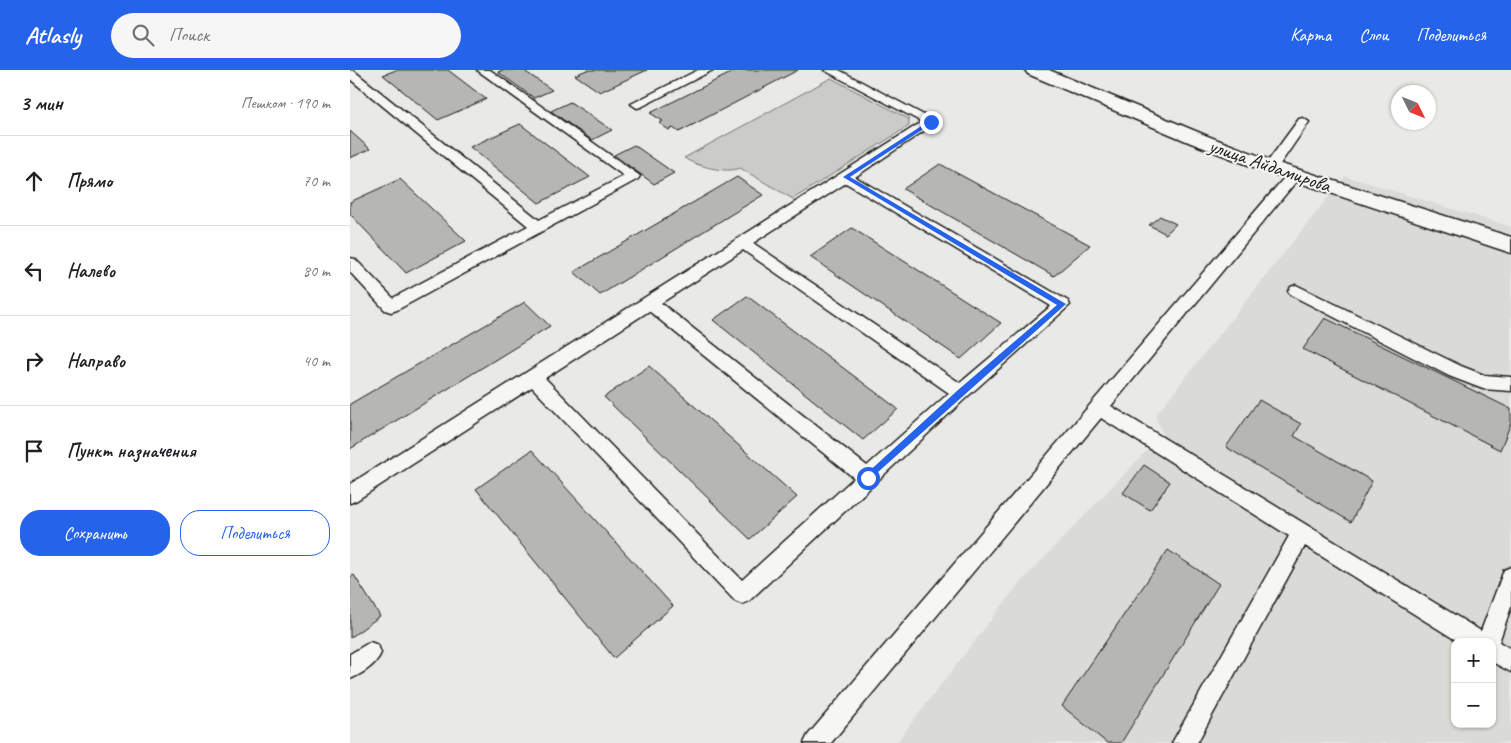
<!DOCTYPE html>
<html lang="ru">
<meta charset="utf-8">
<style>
:root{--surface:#fff;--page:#f6f6f6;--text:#202124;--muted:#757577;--line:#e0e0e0;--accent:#2563eb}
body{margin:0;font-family:Caveat,sans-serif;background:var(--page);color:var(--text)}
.controls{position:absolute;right:15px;bottom:15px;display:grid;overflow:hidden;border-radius:10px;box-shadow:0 1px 4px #0004}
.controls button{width:45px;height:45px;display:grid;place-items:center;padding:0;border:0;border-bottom:1px solid var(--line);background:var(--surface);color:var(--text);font:25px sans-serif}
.compass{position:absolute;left:1041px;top:15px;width:45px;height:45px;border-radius:50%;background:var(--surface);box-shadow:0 1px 4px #0004;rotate:133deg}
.stop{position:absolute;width:15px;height:15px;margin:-11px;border:4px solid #2563eb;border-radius:50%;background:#fff}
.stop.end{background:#2563eb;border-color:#fff;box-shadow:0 1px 5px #0008}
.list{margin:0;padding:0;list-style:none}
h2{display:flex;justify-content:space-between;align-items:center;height:65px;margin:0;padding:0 20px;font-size:21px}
h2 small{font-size:16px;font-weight:400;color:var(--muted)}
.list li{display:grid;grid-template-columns:32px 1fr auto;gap:15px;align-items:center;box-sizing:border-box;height:90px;padding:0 20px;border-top:1px solid var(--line)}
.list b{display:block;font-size:19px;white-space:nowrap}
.list em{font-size:16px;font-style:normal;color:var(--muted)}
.actions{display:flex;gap:10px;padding:15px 20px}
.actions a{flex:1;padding:11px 0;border:1px solid var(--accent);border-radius:20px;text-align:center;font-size:18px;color:var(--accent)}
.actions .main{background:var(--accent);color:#fff}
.icon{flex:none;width:28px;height:28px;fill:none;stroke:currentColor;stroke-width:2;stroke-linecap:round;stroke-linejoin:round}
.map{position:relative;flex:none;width:1161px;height:673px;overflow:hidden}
header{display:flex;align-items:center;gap:30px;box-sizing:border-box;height:70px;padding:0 25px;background:var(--accent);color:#fff}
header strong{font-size:24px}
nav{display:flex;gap:28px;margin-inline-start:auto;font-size:18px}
.search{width:350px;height:45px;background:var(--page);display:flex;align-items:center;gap:12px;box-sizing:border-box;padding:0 18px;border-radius:28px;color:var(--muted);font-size:19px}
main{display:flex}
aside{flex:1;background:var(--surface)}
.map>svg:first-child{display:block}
.built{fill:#dadad6;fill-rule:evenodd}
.green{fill:#cbcbc7;stroke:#747472}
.building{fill:#b6b6b3;stroke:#1c1c1c}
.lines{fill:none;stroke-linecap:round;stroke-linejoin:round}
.lane-casing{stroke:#1c1c1c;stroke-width:3}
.secondary-casing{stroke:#1c1c1c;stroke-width:3}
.lane{fill:#f6f6f2;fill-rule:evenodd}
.secondary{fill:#f6f6f2;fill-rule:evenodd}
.route{fill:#2563eb}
.labels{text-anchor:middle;stroke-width:4;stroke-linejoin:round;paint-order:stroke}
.far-street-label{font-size:20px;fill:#1c1c1c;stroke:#f6f6f2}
</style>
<header>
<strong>Atlasly</strong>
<div class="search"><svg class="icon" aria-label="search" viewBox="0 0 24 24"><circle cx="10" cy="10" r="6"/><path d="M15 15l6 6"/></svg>Поиск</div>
<nav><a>Карта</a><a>Слои</a><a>Поделиться</a></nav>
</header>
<main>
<aside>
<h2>3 мин<small>Пешком · 190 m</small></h2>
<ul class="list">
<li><svg class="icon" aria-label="ahead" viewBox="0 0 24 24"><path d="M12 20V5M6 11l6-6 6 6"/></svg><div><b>Прямо</b></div><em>70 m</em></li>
<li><svg class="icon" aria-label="left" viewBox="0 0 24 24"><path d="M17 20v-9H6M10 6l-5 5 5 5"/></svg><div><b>Налево</b></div><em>80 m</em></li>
<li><svg class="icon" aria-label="right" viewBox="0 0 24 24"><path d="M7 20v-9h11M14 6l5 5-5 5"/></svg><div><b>Направо</b></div><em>40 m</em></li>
<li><svg class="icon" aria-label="arrive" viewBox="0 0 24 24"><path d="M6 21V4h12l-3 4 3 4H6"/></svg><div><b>Пункт назначения</b></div></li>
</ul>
<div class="actions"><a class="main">Сохранить</a><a>Поделиться</a></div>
</aside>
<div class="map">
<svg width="1161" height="673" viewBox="0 0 1161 673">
<rect width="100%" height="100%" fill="#e9e9e5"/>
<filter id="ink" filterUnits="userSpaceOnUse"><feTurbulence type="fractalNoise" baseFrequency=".02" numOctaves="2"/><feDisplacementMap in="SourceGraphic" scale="10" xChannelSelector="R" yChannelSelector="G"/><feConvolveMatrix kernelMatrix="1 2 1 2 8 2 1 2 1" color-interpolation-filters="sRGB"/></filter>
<g filter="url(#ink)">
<path class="built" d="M995,106L1161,157V673H546L668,515L813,364L805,346ZM1105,572H1142V654H1105Z"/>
<path class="green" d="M481,8L559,49V56L443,129L390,98C377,104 346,96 334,88Z"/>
<path class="building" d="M46,0H98L136,29L88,50L33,5Z
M153,0H173L202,20L184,28L148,2Z
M237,0H297L250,22L225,5Z
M387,0H448L329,62L323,58L319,60L309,53L313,51L300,43Z
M220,32L262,60L242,70L201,41Z
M170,54L240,107L189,133L120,77Z
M0,61L20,79L0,88Z
M284,75L324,103L304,114L264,85Z
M590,94L740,175L704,206L553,119Z
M387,107L413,125L250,225L224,202Z
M50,109L116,171L56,203L0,144V132Z
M810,146L826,154L816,164L799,155Z
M502,158L651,253L611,289L460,187Z
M397,226L548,339L513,370L363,250Z
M175,232L200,256L0,379V334Z
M975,248L1161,339V353L1150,380L953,279Z
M299,296L447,427L400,469L254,327Z
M909,330L951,354L944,366L1022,411L1001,452L876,377Z
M182,380L323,536L264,588L126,419Z
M794,395L820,412L800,440L773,423Z
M818,480L869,514L771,673H757L712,636Z
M4,505L30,546L0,568V507Z"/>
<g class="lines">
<defs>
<path id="lane" d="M0,0L4,1L189,150L274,106L127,0H140L290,106L288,109L47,240L41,242L35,240L0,202V188L5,189L43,228L178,156L0,9Z
M348,0H363L291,37L287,38L281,34Z
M474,0H489L587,52L505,107L718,231L720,235L617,327L399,531L392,534L385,531L182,317L7,430L0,433V414L572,52ZM496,113L701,236L610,313L403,173ZM393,180L599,323L517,396L311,233ZM299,241L504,408L392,510L195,308Z
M953,48L959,52L926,100H916L914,97L916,94L949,49Z
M944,101L951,105L949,108L761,336L1131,561L1154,500L1161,497V537L1149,572L1161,579V602L1142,592V572H1109L955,476L847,673H822L939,466L751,348L481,673H454L458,665L939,102Z
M946,215L1111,296L1134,305L1161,307V321L1133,319L1099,306L941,225L938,221L941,217Z
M20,572L28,575L31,583C26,595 12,604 0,609V584Z"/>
<path id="secondary" d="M675,0H699L855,65L928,93L1161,167V183L914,101L841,73L678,4Z"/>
</defs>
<use href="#lane" class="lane-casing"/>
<use href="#secondary" class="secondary-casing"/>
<use href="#lane" class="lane"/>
<use href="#secondary" class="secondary"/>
</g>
</g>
<path class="route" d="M579,51L584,52L500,107L716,234L518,411L514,408L515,405L608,320L707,235L493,107Z"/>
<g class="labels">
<g class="far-street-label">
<text transform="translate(920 95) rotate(19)" y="7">улица Айдамирова</text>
</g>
</g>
</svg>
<div class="controls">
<button>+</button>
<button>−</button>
</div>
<svg class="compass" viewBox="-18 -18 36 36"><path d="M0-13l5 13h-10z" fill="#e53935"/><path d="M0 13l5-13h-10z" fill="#757577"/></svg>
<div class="stop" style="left:518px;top:408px"></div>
<div class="stop end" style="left:581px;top:52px"></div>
</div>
</main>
